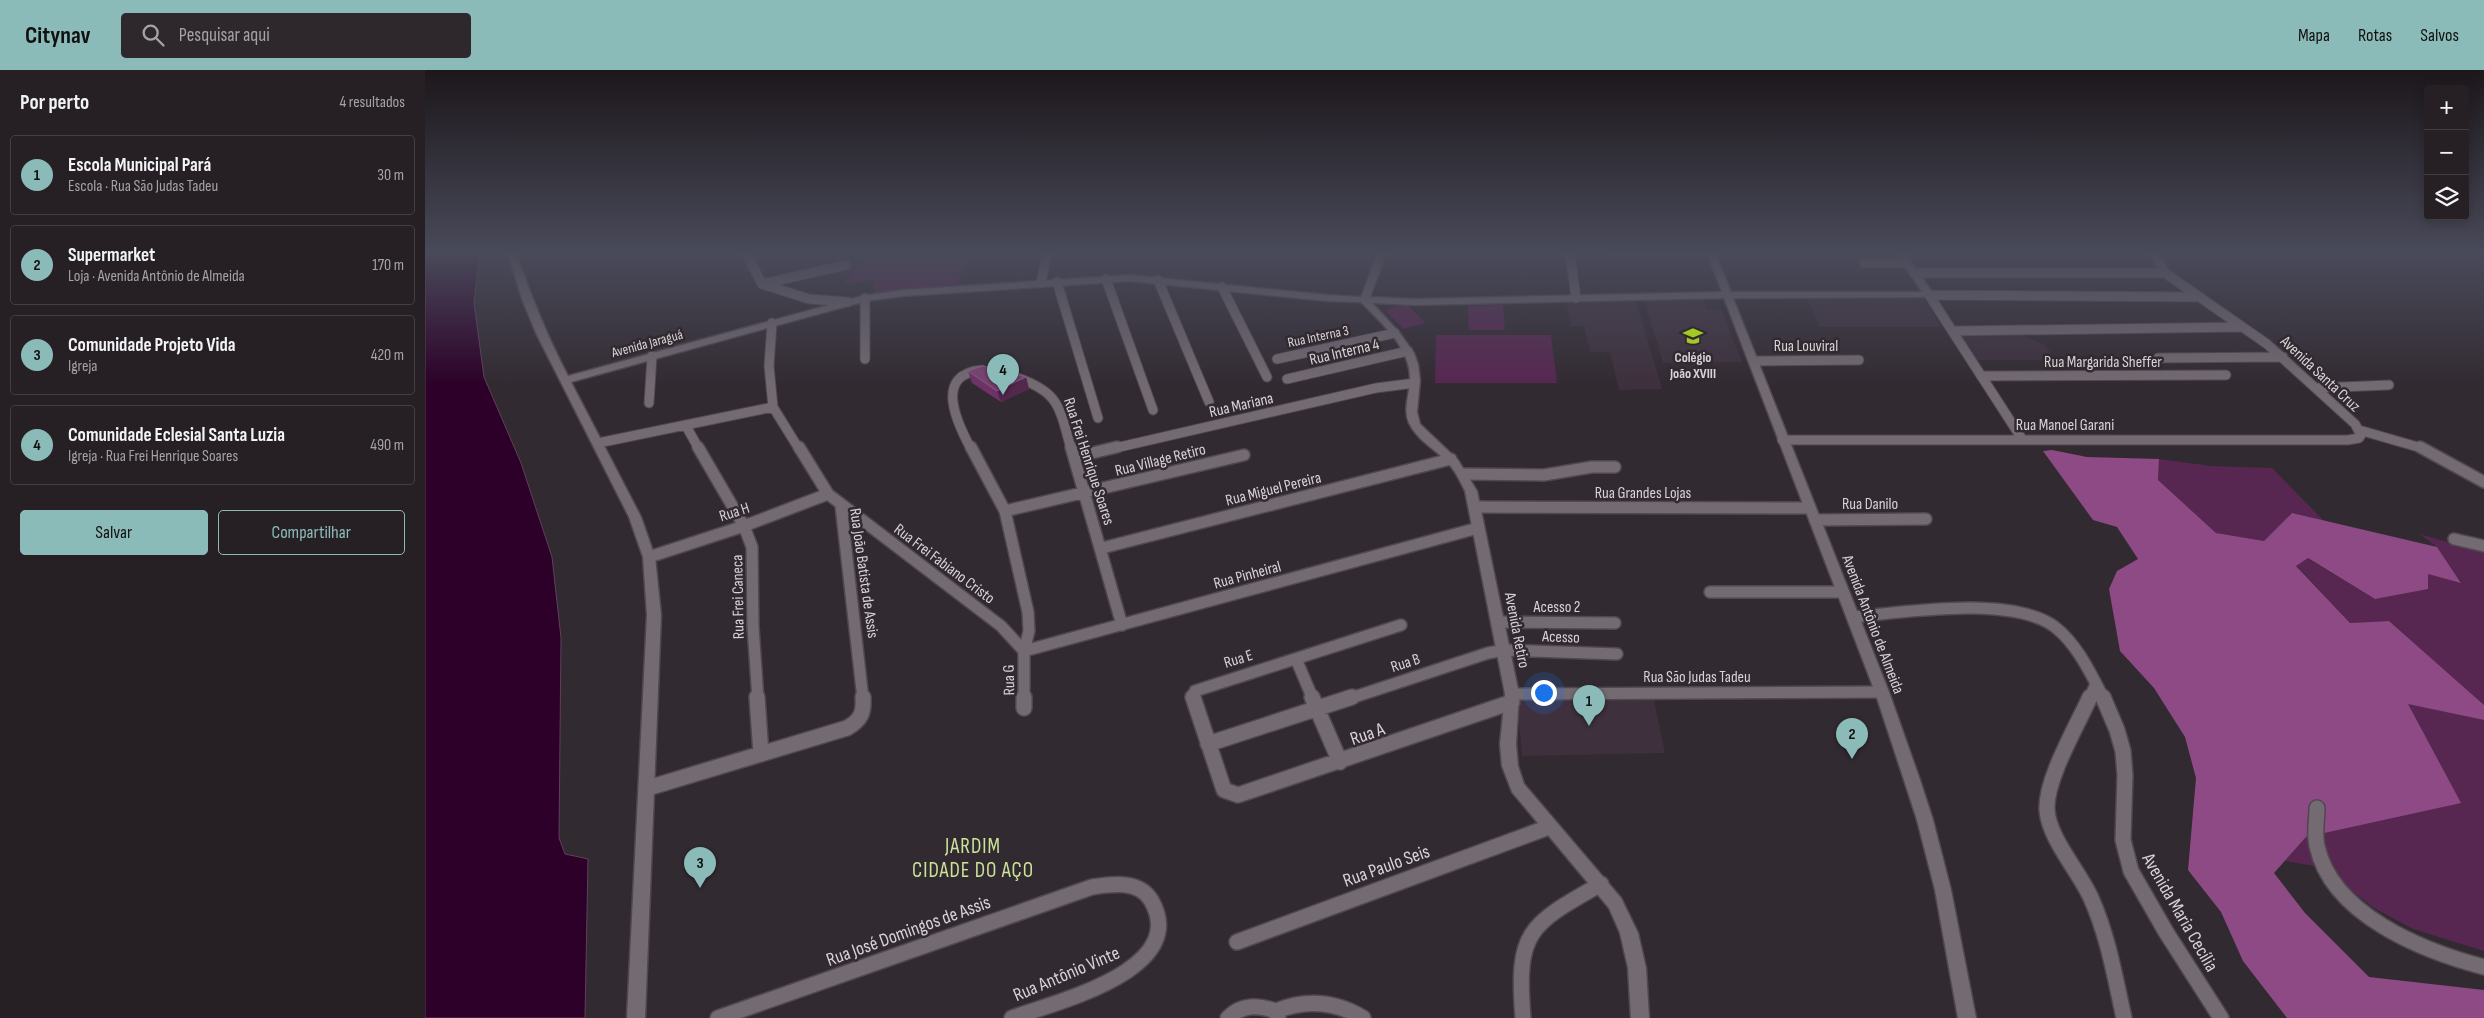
<!DOCTYPE html>
<html lang="pt">
<meta charset="utf-8">
<style>
:root{--surface:#262025;--page:#2e282d;--text:#f1f3f6;--muted:#a4a3a7;--line:#423e42;--accent:#8bbbb9}
body{margin:0;font-family:"Sofia Sans Condensed",sans-serif;background:var(--page);color:var(--text)}
.controls{position:absolute;right:15px;top:15px;display:grid;overflow:hidden;border-radius:5px;box-shadow:0 2px 12px #0003}
.controls button{width:45px;height:45px;display:grid;place-items:center;padding:0;border:0;border-bottom:1px solid var(--line);background:var(--surface);color:var(--text);font:25px sans-serif}
.you{position:absolute;left:1118px;top:622px;width:18px;height:18px;margin:-12px;border:4px solid #fff;border-radius:50%;background:#1a73e8;box-shadow:0 0 0 8px #1a73e833}
.badge{display:grid;place-items:center;width:32px;height:32px;border-radius:50%;background:var(--accent);color:#111;font-size:16px;font-weight:700}
.pin{position:absolute;translate:-50% -41px;filter:drop-shadow(0 1px 2px #0008)}
.pin::after{content:'';position:absolute;top:26px;width:18px;height:15px;background:inherit;clip-path:polygon(0 0,100% 0,50% 100%)}
.list{margin:0;padding:0;list-style:none}
h2{display:flex;justify-content:space-between;align-items:center;height:65px;margin:0;padding:0 20px;font-size:21px}
h2 small{font-size:16px;font-weight:400;color:var(--muted)}
.list li{display:grid;grid-template-columns:32px 1fr auto;gap:15px;align-items:center;box-sizing:border-box;height:80px;margin:0 10px 10px;padding:0 10px;border:1px solid var(--line);border-radius:5px}
.list b{display:block;font-size:19px;white-space:nowrap}
.list p{margin:0;font-size:16px;white-space:nowrap;color:var(--muted)}
.list em{font-size:16px;font-style:normal;color:var(--muted)}
.actions{display:flex;gap:10px;padding:15px 20px}
.actions a{flex:1;padding:11px 0;border:1px solid var(--accent);border-radius:5px;text-align:center;font-size:18px;color:var(--accent)}
.actions .main{background:var(--accent);color:#111}
.icon{flex:none;width:28px;height:28px;fill:none;stroke:currentColor;stroke-width:2;stroke-linecap:round;stroke-linejoin:round}
.map{position:relative;flex:none;width:2059px;height:948px;overflow:hidden}
header{display:flex;align-items:center;gap:30px;box-sizing:border-box;height:70px;padding:0 25px;background:var(--accent);color:#111}
header strong{font-size:24px}
nav{display:flex;gap:28px;margin-inline-start:auto;font-size:18px}
.search{width:350px;height:45px;background:var(--page);display:flex;align-items:center;gap:12px;box-sizing:border-box;padding:0 18px;border-radius:5px;color:var(--muted);font-size:19px}
main{display:flex}
aside{flex:1;background:var(--surface)}
.map>svg:first-child{display:block}
.built{fill:#3e303c}
.green{fill:#572751}
.forest{fill:#8e4a85}
.water{fill:#2c0028;stroke:#603f5c}
.lines{fill:none;stroke-linecap:round;stroke-linejoin:round}
.stream{stroke:#603f5c;stroke-width:2.5}
.street-far2-casing{stroke:#4f484e;stroke-width:11}
.street-far1-casing{stroke:#4f484e;stroke-width:14}
.street-casing{stroke:#4f484e;stroke-width:18}
.secondary-casing{stroke:#4f484e;stroke-width:3}
.street-far2{stroke:#746a72;stroke-width:9}
.street-far1{stroke:#746a72;stroke-width:11}
.street{stroke:#746a72;stroke-width:15}
.secondary{fill:#746a72;fill-rule:evenodd}
.wall{fill:#6f3267}
.shaded-wall{fill:#52284d}
.building{fill:#7a4373;stroke:#895a83}
.labels{text-anchor:middle;stroke-width:5;stroke-linejoin:round;paint-order:stroke}
.far-street-label{font-size:14px;fill:#d8d3d7;stroke:#322a31}
.far-poi-label{font-size:14px;font-weight:bold;fill:#d8d3d7;stroke:#322a31}
.street-label{font-size:16px;fill:#d8d3d7;stroke:#322a31}
.near-street-label{font-size:19px;fill:#d8d3d7;stroke:#322a31}
.near-neighbourhood-label{font-size:21px;letter-spacing:1px;fill:#cce399;stroke:#322a31}
</style>
<header>
<strong>Citynav</strong>
<div class="search"><svg class="icon" aria-label="search" viewBox="0 0 24 24"><circle cx="10" cy="10" r="6"/><path d="M15 15l6 6"/></svg>Pesquisar aqui</div>
<nav><a>Mapa</a><a>Rotas</a><a>Salvos</a></nav>
</header>
<main>
<aside>
<h2>Por perto<small>4 resultados</small></h2>
<ul class="list">
<li><span class="badge">1</span><div><b>Escola Municipal Pará</b><p>Escola · Rua São Judas Tadeu</p></div><em>30 m</em></li>
<li><span class="badge">2</span><div><b>Supermarket</b><p>Loja · Avenida Antônio de Almeida</p></div><em>170 m</em></li>
<li><span class="badge">3</span><div><b>Comunidade Projeto Vida</b><p>Igreja</p></div><em>420 m</em></li>
<li><span class="badge">4</span><div><b>Comunidade Eclesial Santa Luzia</b><p>Igreja · Rua Frei Henrique Soares</p></div><em>490 m</em></li>
</ul>
<div class="actions"><a class="main">Salvar</a><a>Compartilhar</a></div>
</aside>
<div class="map">
<svg width="2059" height="948" viewBox="0 0 2059 948">
<rect width="100%" height="100%" fill="#322a31"/>
<path class="built" d="M1381,227H1498L1516,257H1395Z
M1277,228L1281,239H1296L1317,292L1238,293L1219,229Z
M1211,230L1237,319L1194,320L1185,282H1165L1159,256H1146L1141,231Z
M1532,262L1593,263L1620,275L1631,290H1551Z
M1228,626L1240,683L1097,686L1092,629Z"/>
<path class="green" d="M433,183H546L532,215L449,223V210L418,215L439,187Z
M760,183H800L785,193L760,191L765,184Z
M982,234L1000,253L978,259L960,240Z
M1078,235L1080,260H1044L1043,236Z
M1011,265H1126L1132,313H1010Z
M1734,389L1786,396L1847,398L1899,451L1867,443L1839,471L1791,463L1733,410Z
M1995,464L2059,483V635L1964,551L1925,553L1871,495L1882,488L1950,529L2003,504L2036,512L2012,477Z
M1982,633L2059,650V881L1988,859L1949,838L1924,819L1908,799L1860,791L1881,767L1921,758Z"/>
<path class="forest" d="M1627,380L1662,387L1734,389L1733,410L1791,463L1839,471L1867,443L2012,477L2036,513L2003,504V519L1950,529L1883,488L1871,496L1925,553L1964,551L2059,635V650L1983,634L2036,733L1881,767L1849,803L1880,843L1944,907L2059,920V948H1862L1818,891L1796,842L1763,800L1771,708L1760,667L1729,618L1695,581L1684,519L1692,501L1713,489L1692,457L1668,450L1618,381Z"/>
<path class="water" d="M0,183H55L49,233L59,307L96,393L127,487L136,568L134,768L140,784L163,789L160,948H0Z"/>
<g class="lines">
<path class="stream" d="M1183,183L1191,186L1280,184
M1294,184L1306,183"/>
<defs>
<path id="street-far2" d="M321,183L337,214L384,229L423,232
M1145,183L1151,228
M1439,193H1482
M1489,203H1740
M681,209L728,340
M733,210L784,332
M632,212L673,348
M616,213L622,183
M337,214L421,195
M797,217L842,307
M1504,225L1775,227
M1504,225L1597,369
M440,228V289
M347,253L344,296L348,337L374,379
M1527,261L1816,257
M1733,288L1858,287
M852,289L970,263
M1328,291L1434,290
M587,306C634,321 634,335 646,379
M1556,306L1801,305
M862,309L983,281
M1891,318L1964,315
M224,333L227,286
M261,356L274,379
M1934,360L2000,379
M1357,370H1923L1934,368L1936,365L1930,354L1842,274L1740,203L1729,183
M173,373L348,337
M546,379C531,351 509,304 557,300
M686,379L951,318L990,313"/>
<path id="street-far1" d="M273,377L319,456L327,477L328,557L333,629
M374,377L403,424L576,556L599,581
M546,377L580,441L603,542L604,561L599,581V629
M646,377L697,555
M1995,377L2059,412
M650,387L692,377
M1038,404L1119,405L1167,397H1190
M416,436L438,629
M1050,437L1385,438
M580,441L819,385
M1390,450L1501,449
M2029,469L2059,476
M677,478L1026,389
M224,487L319,456L403,424
M1285,522H1418
M1428,547C1480,542 1587,525 1630,557C1652,574 1666,604 1679,629
M1074,552L1190,553
M599,581L1053,458
M871,589L888,629
M1087,624L1457,622
M768,629L770,621L976,555
M923,629L1063,583L1080,580L1192,584
M1664,629L1671,614"/>
<path id="street" d="M332,627L336,684
M599,627V638
M768,627L799,720L813,725L1087,632
M887,627L915,692
M1665,627C1652,656 1620,710 1622,740C1624,769 1654,801 1666,828C1683,866 1690,907 1699,948
M1678,627L1692,660L1698,681L1700,705L1698,770L1706,801L1741,862L1796,948
M783,674L927,627
M223,718L422,658C436,650 439,643 438,627
M1892,738C1892,750 1889,764 1892,776C1907,845 1998,881 2059,897
M812,872L1124,757
M293,948L667,817C687,814 714,810 726,830C767,900 630,932 587,948
M803,948C817,934 833,935 851,941
M853,948L851,941C881,929 910,931 938,948
M1098,948C1091,862 1103,855 1176,814"/>
<path id="secondary" d="M83,183H91C106,226 122,266 143,306L437,226L478,220L705,205L902,225L936,227L953,183H961L945,227L990,229L1297,222L1282,183H1290L1306,222H1497L1472,183H1480L1509,225L1507,227L1308,228L1464,622L1495,710L1508,750L1526,820L1551,948H1533L1510,820L1492,750L1479,710L1450,622L1299,228L990,235L947,233L974,262L989,283L993,294L995,310L992,342L995,354L1033,390L1052,421L1094,624L1091,674L1093,696L1099,714L1196,828L1213,863L1221,898L1224,948H1206L1203,898L1195,863L1184,838L1087,722L1077,696L1075,674L1080,624L1040,421C1035,411 1030,400 1022,392C1010,379 992,370 984,353C978,340 984,325 985,312C987,278 957,254 936,232L902,231L705,211L478,226L441,231L146,312L216,447L230,487L236,545L220,948H202L222,545L218,487L204,447L111,263L97,229Z"/>
</defs>
<use href="#street-far2" class="street-far2-casing"/>
<use href="#street-far1" class="street-far1-casing"/>
<use href="#street" class="street-casing"/>
<use href="#secondary" class="secondary-casing"/>
<use href="#street-far2" class="street-far2"/>
<use href="#street-far1" class="street-far1"/>
<use href="#street" class="street"/>
<use href="#secondary" class="secondary"/>
</g>
<path class="wall" d="M543,301L601,307L604,319L576,332L547,313Z"/>
<path class="shaded-wall" d="M601,307L604,319L576,332L572,321Z"/>
<path class="building" d="M558,296L601,307L572,321L543,301Z"/>
<linearGradient id="sky" x2="0" y2="1"><stop stop-color="#1c171b"/><stop offset="0.58" stop-color="#494a5a"/><stop offset="1" stop-color="#494a5a" stop-opacity="0"/></linearGradient>
<rect width="2059" height="316" fill="url(#sky)"/>
<defs>
<symbol id="school-bare" viewBox="-9 -9 18 18"><path d="M0-5L7-2L0 1L-7-2ZM-4 1L0 2.5L4 1V4Q0 6-4 4Z" fill="#a3c926" stroke="#322a31" stroke-width="2.5" paint-order="stroke"/></symbol>
</defs>
<g fill-rule="evenodd">
<use href="#school-bare" x="1254" y="252" width="28" height="28"/>
</g>
<g class="labels">
<g class="far-street-label">
<text transform="translate(893 266) rotate(-12)" y="5">Rua Interna 3</text>
<text transform="translate(222 273) rotate(-15)" y="5">Avenida Jaraguá</text>
</g>
<g class="far-poi-label">
<text x="1268" y="292">Colégio<tspan x="1268" dy="16">João XVIII</tspan></text>
</g>
<g class="street-label">
<text x="1381" y="281">Rua Louviral</text>
<text transform="translate(919 281) rotate(-13)" y="6">Rua Interna 4</text>
<text x="1678" y="297">Rua Margarida Sheffer</text>
<text transform="translate(1896 303) rotate(43)" y="6">Avenida Santa Cruz</text>
<text transform="translate(816 334) rotate(-13)" y="6">Rua Mariana</text>
<text x="1640" y="360">Rua Manoel Garani</text>
<text transform="translate(735 389) rotate(-14)" y="6">Rua Village Retiro</text>
<text transform="translate(665 391) rotate(72)" y="6">Rua Frei Henrique Soares</text>
<text transform="translate(848 418) rotate(-14)" y="6">Rua Miguel Pereira</text>
<text x="1218" y="428">Rua Grandes Lojas</text>
<text x="1445" y="439">Rua Danilo</text>
<text transform="translate(309 441) rotate(-18)" y="6">Rua H</text>
<text transform="translate(520 493) rotate(37)" y="6">Rua Frei Fabiano Cristo</text>
<text transform="translate(440 503) rotate(82)" y="6">Rua João Batista de Assis</text>
<text transform="translate(822 504) rotate(-15)" y="6">Rua Pinheiral</text>
<text transform="translate(312 527) rotate(-91)" y="6">Rua Frei Caneca</text>
<text x="1132" y="542">Acesso 2</text>
<text transform="translate(1449 554) rotate(69)" y="6">Avenida Antônio de Almeida</text>
<text transform="translate(1093 560) rotate(79)" y="6">Avenida Retiro</text>
<text transform="translate(1136 566) rotate(2)" y="6">Acesso</text>
<text transform="translate(813 588) rotate(-17)" y="6">Rua E</text>
<text transform="translate(980 592) rotate(-18)" y="6">Rua B</text>
<text x="1272" y="612">Rua São Judas Tadeu</text>
<text transform="translate(583 610) rotate(-91)" y="6">Rua G</text>
</g>
<g class="near-street-label">
<text transform="translate(942 663) rotate(-19)" y="7">Rua A</text>
<text transform="translate(961 795) rotate(-20)" y="7">Rua Paulo Seis</text>
<text transform="translate(1756 842) rotate(60)" y="7">Avenida Maria Cecília</text>
<text transform="translate(483 860) rotate(-20)" y="7">Rua José Domingos de Assis</text>
<text transform="translate(641 903) rotate(-23)" y="7">Rua Antônio Vinte</text>
</g>
<g class="near-neighbourhood-label">
<text x="548" y="783">JARDIM<tspan x="548" dy="24">CIDADE DO AÇO</tspan></text>
</g>
</g>
</svg>
<div class="controls">
<button>+</button>
<button>−</button>
<button><svg class="icon" aria-label="layers" viewBox="0 0 24 24"><path d="M12 4l9 5-9 5-9-5zM3 14l9 5 9-5"/></svg></button>
</div>
<div class="you"></div>
<div class="pin badge" style="left:1164px;top:656px">1</div>
<div class="pin badge" style="left:1427px;top:689px">2</div>
<div class="pin badge" style="left:275px;top:818px">3</div>
<div class="pin badge" style="left:578px;top:325px">4</div>
</div>
</main>
